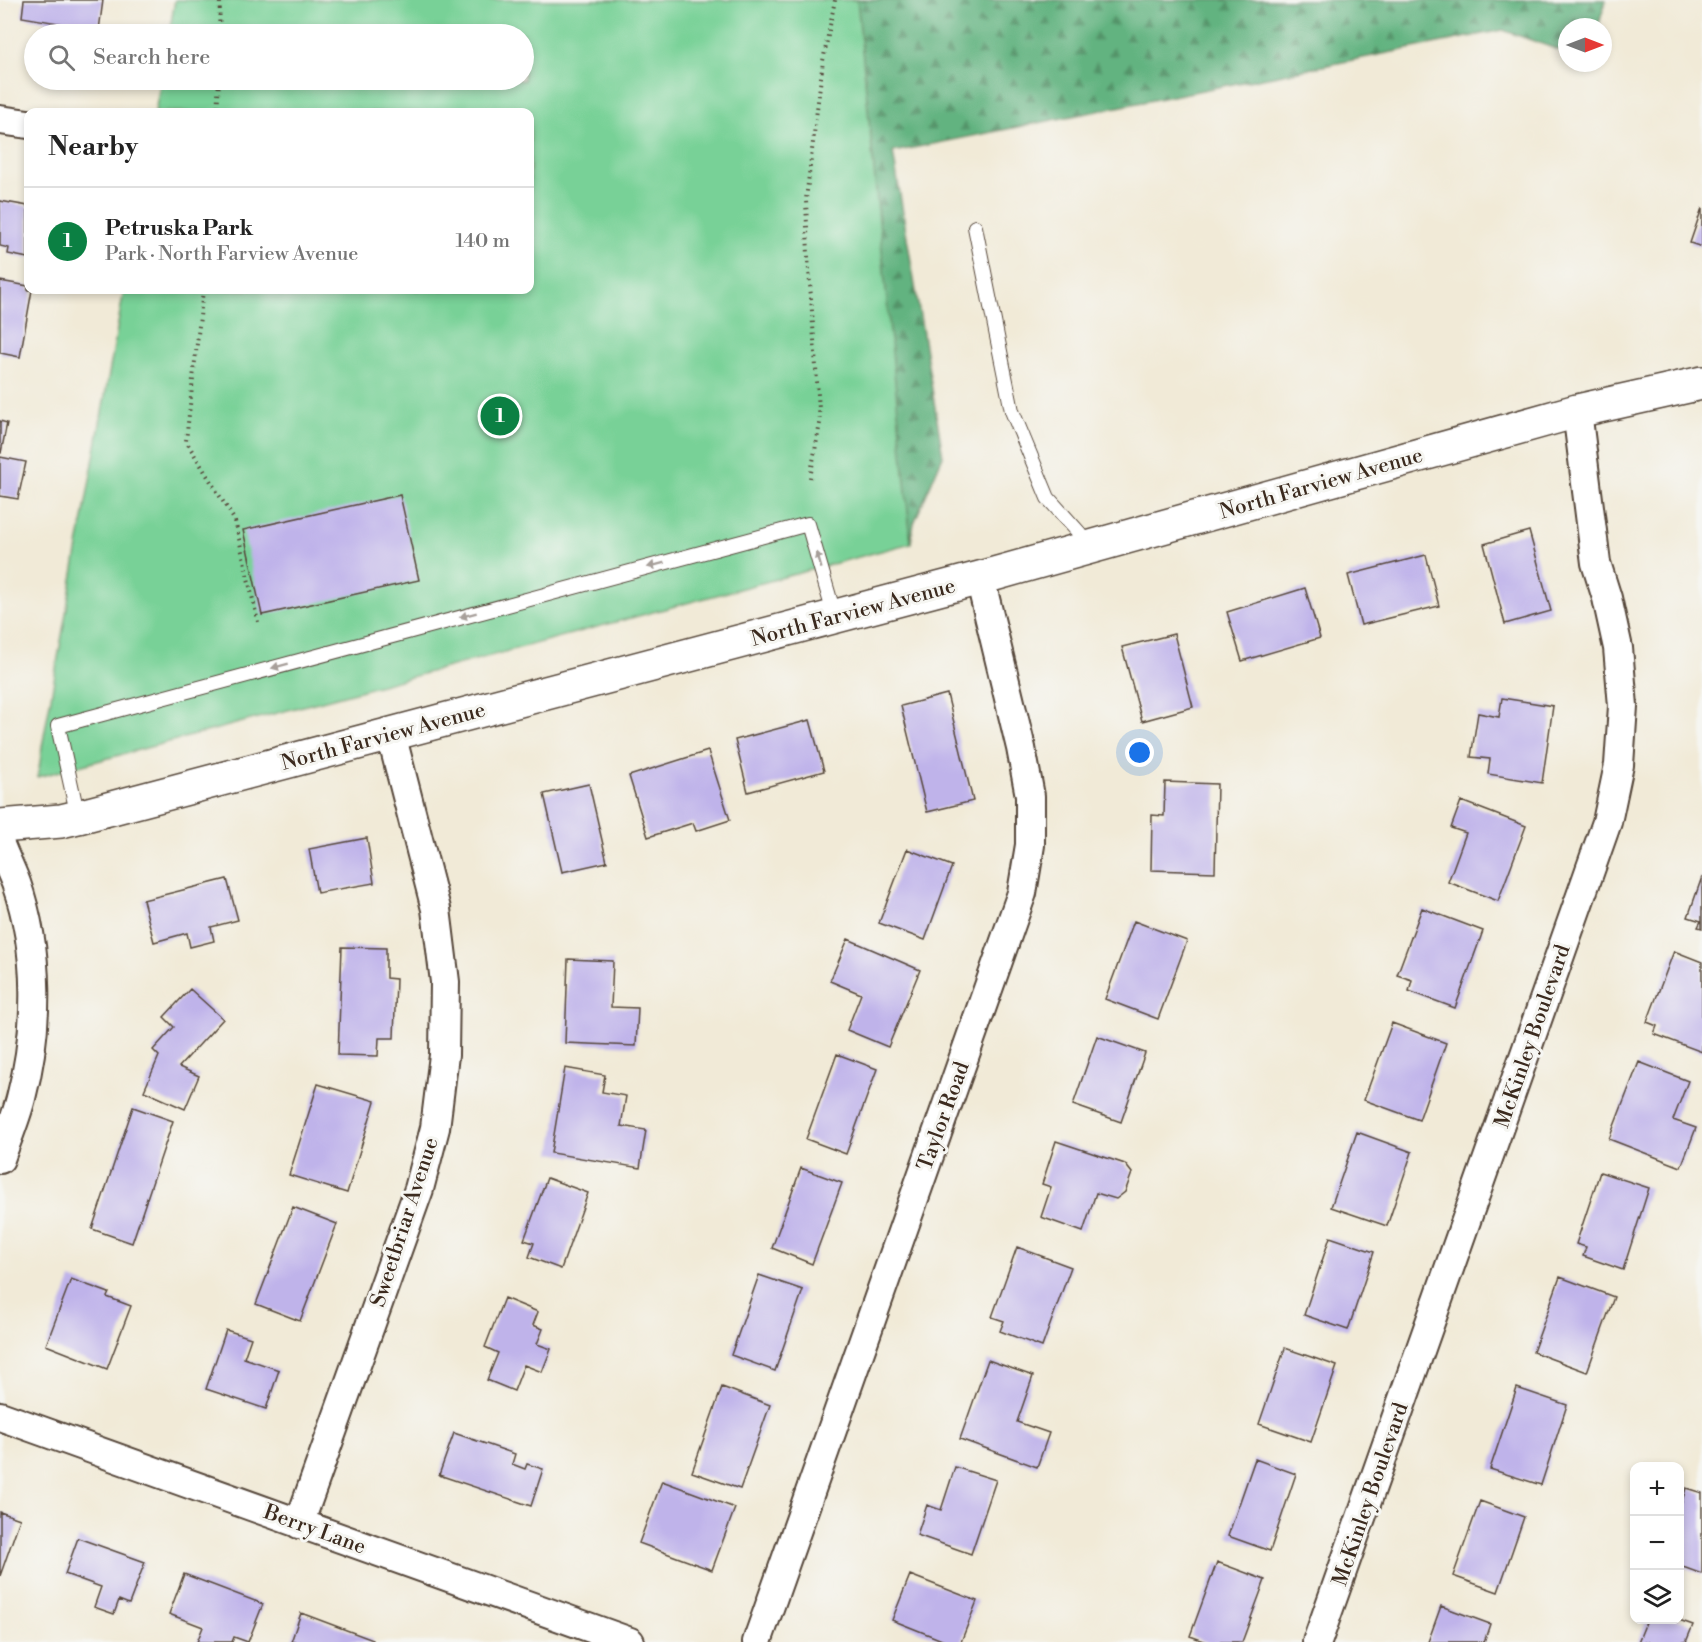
<!DOCTYPE html>
<meta charset="utf-8">
<style>
:root{--surface:#fff;--page:#f6f6f6;--text:#222;--muted:#767676;--line:#e0e0e0;--accent:#0b8043}
body{margin:0;font-family:"Libre Bodoni",serif;background:var(--page);color:var(--text)}
.controls{position:absolute;right:18px;bottom:18px;display:grid;overflow:hidden;border-radius:12px;box-shadow:0 3px 9px #0003}
.controls button{width:54px;height:54px;display:grid;place-items:center;padding:0;border:0;border-bottom:2px solid var(--line);background:var(--surface);color:var(--text);font:30px sans-serif}
.compass{position:absolute;left:1558px;top:18px;width:54px;height:54px;border-radius:50%;background:var(--surface);box-shadow:0 3px 9px #0003;rotate:90deg}
.you{position:absolute;left:1140px;top:753px;width:21px;height:21px;margin:-15px;border:4px solid #fff;border-radius:50%;background:#1a73e8;box-shadow:0 0 0 9px #1a73e833}
.badge{display:grid;place-items:center;width:39px;height:39px;border-radius:50%;background:var(--accent);color:#fff;font-size:20px;font-weight:700}
.pin{position:absolute;translate:-50% -50%;border:3px solid #fff;box-shadow:0 2px 6px #0006}
.list{margin:0;padding:0;list-style:none}
h2{display:flex;justify-content:space-between;align-items:center;height:78px;margin:0;padding:0 24px;font-size:26px}
h2 small{font-size:20px;font-weight:400;color:var(--muted)}
.list li{display:grid;grid-template-columns:39px 1fr auto;gap:18px;align-items:center;box-sizing:border-box;height:108px;padding:0 24px;border-top:2px solid var(--line)}
.list b{display:block;font-size:22px;white-space:nowrap}
.list p{margin:0;font-size:20px;white-space:nowrap;color:var(--muted)}
.list em{font-size:20px;font-style:normal;color:var(--muted)}
.icon{flex:none;width:33px;height:33px;fill:none;stroke:currentColor;stroke-width:2;stroke-linecap:round;stroke-linejoin:round}
.map{position:relative;flex:none;width:1702px;height:1642px;overflow:hidden}
.search{position:absolute;background:var(--surface);box-shadow:0 3px 9px #0003;left:24px;top:24px;width:510px;height:66px;display:flex;align-items:center;gap:15px;box-sizing:border-box;padding:0 21px;border-radius:33px;color:var(--muted);font-size:22px}
.panel{position:absolute;background:var(--surface);box-shadow:0 3px 9px #0003;left:24px;top:108px;width:510px;height:186px;border-radius:12px}
.map>svg:first-child{display:block}
.forest{fill:url(#forest-firs);stroke:#4e6e4f;stroke-width:1.5}
.park{fill:#78d197;stroke:#5a7e5a;stroke-width:1.5}
.building{fill:#bfb3ea}
.lines{fill:none;stroke-linecap:round;stroke-linejoin:round}
.service-casing{stroke:#56473a;stroke-width:16}
.minor-casing{stroke:#56473a;stroke-width:32}
.tertiary-casing{stroke:#56473a;stroke-width:36}
.path{stroke:#56473a;stroke-width:4;stroke-dasharray:1.5 4.5;stroke-linecap:butt}
.service{stroke:#fff;stroke-width:14}
.minor{stroke:#fff;stroke-width:28}
.tertiary{stroke:#fff;stroke-width:33}
.oneway{fill:#a79f9a}
.labels{text-anchor:middle;stroke-width:6;stroke-linejoin:round;paint-order:stroke}
.street-label{font-size:21px;fill:#3b2a1e;stroke:#f6f6f2}
</style>
<div class="map">
<svg width="1702" height="1642" viewBox="0 0 1702 1642">
<defs>
<pattern id="forest-firs" width="22" height="20" patternUnits="userSpaceOnUse" patternTransform="scale(1.5)"><rect width="22" height="20" fill="#62b380"/><path d="M5 1l3.5 6h-7zM16 11l3.5 6h-7z" fill="#529268"/></pattern>
</defs>
<rect width="100%" height="100%" fill="#f6f6f2"/>
<filter id="ink" filterUnits="userSpaceOnUse"><feTurbulence type="fractalNoise" baseFrequency=".0167" numOctaves="2"/><feDisplacementMap in="SourceGraphic" scale="12" xChannelSelector="R" yChannelSelector="G"/><feConvolveMatrix kernelMatrix="1 2 1 2 8 2 1 2 1" color-interpolation-filters="sRGB"/></filter>
<filter id="wash" filterUnits="userSpaceOnUse"><feTurbulence type="fractalNoise" baseFrequency=".008" numOctaves="4" result="noise"/><feDisplacementMap in="SourceGraphic" scale="24" xChannelSelector="R" yChannelSelector="G"/><feGaussianBlur stdDeviation="1.35" result="paint"/><feColorMatrix in="noise" values="0 0 0 0 0 0 0 0 0 0 0 0 0 0 0 0 0 1.4 0 .05"/><feComposite in="paint" operator="in"/></filter>
<g filter="url(#wash)">
<rect width="100%" height="100%" fill="#f1ead7"/>
<path class="forest" d="M857,0H1606L1598,27H1567V53L1503,30L893,152L943,456L914,523L911,543Z"/>
<path class="park" d="M175,0H857L911,543L38,777L42,747L124,290H530V112H155L161,80H524V34H169Z"/>
<g id="blocks">
<path class="building" d="M24,0H103L99,30L22,17Z
M0,201L28,206V258L8,254L9,248L0,246Z
M1702,208V247L1690,243Z
M0,281L28,286V290H32L20,357L0,353Z
M0,421L7,423L1,453H0Z
M0,457L26,462L18,499L0,496Z
M400,495L419,580L262,615L243,530Z
M1529,531L1551,611L1505,624L1484,544Z
M1426,555L1439,606L1361,625L1348,575Z
M1305,588L1320,638L1242,661L1227,612Z
M1174,634L1193,707L1142,721L1122,647Z
M947,694L973,801L927,812L901,706Z
M1502,698L1553,706L1542,783L1488,774L1490,759L1471,757L1478,713L1499,717Z
M810,720L824,771L748,792L735,740Z
M708,751L730,820L696,831L693,823L648,837L629,776Z
M1165,782L1217,784L1215,872L1151,870L1152,815L1164,816Z
M589,784L607,862L562,872L544,794Z
M1461,801L1526,826L1498,901L1448,882L1466,833L1451,828Z
M367,838L374,883L317,893L309,849Z
M907,849L952,866L925,940L879,923Z
M1702,877V928L1698,927L1701,921L1688,917Z
M227,879L238,920L211,927L214,941L190,947L187,933L154,942L143,900Z
M1422,908L1483,931L1455,1008L1409,991L1412,980L1397,975Z
M1134,921L1187,941L1158,1019L1105,999Z
M848,939L920,970L888,1047L847,1030L861,994L830,981Z
M342,947L386,948V978L396,979L394,1038H379L378,1056L338,1055Z
M1674,951L1702,962V1052L1654,1034L1657,1026L1647,1022Z
M568,959L613,961L611,1007L638,1008L636,1046L565,1043Z
M190,989L223,1019L179,1067L199,1076L185,1109L144,1091L159,1056L153,1050L174,1027L164,1017Z
M1392,1023L1446,1043L1419,1120L1364,1100Z
M1097,1036L1145,1053L1121,1122L1073,1105Z
M837,1054L877,1069L846,1154L806,1139Z
M1639,1062L1688,1081L1673,1120L1696,1128L1681,1167L1609,1139Z
M565,1068L605,1075L602,1092L626,1096L621,1126L646,1130L640,1168L551,1153Z
M318,1084L375,1101L347,1193L289,1175Z
M133,1107L173,1121L132,1243L92,1229Z
M1357,1132L1412,1152L1387,1226L1331,1207Z
M1056,1141L1125,1164L1132,1173L1125,1192L1116,1199L1096,1193L1083,1232L1041,1217L1051,1187L1042,1184Z
M801,1168L842,1183L812,1264L772,1248Z
M1600,1172L1649,1188L1623,1270L1583,1256L1586,1247L1576,1244Z
M547,1178L588,1193L561,1269L529,1257L534,1243L524,1240Z
M293,1207L337,1224L300,1321L256,1304Z
M1330,1237L1374,1252L1348,1330L1304,1315Z
M1017,1247L1071,1267L1042,1347L1000,1331L1004,1321L992,1317Z
M759,1275L803,1290L775,1371L731,1355Z
M1560,1277L1614,1297L1587,1372L1533,1352Z
M71,1279L109,1293L107,1297L131,1306L107,1369L46,1345Z
M504,1298L538,1312L533,1325L543,1329L537,1344L551,1349L542,1372L524,1365L514,1391L487,1380L498,1353L485,1347Z
M226,1330L251,1338L244,1358L279,1370L266,1409L206,1389Z
M1285,1348L1337,1366L1311,1442L1259,1424Z
M988,1360L1033,1376L1017,1422L1049,1433L1037,1467L960,1439Z
M722,1387L770,1405L740,1489L692,1472Z
M1517,1388L1567,1405L1541,1485L1490,1469Z
M454,1433L515,1454L512,1464L525,1469L527,1464L543,1469L531,1506L439,1475Z
M1255,1459L1296,1474L1270,1551L1228,1536Z
M955,1467L996,1480L971,1554L917,1535L927,1505L941,1510Z
M662,1481L735,1508L712,1570L639,1543Z
M1686,1488L1702,1493V1574L1680,1566V1508Z
M1480,1501L1524,1517L1498,1592L1453,1576Z
M0,1512L20,1519L0,1576Z
M78,1538L145,1562L129,1604L119,1600L114,1614L94,1607L101,1587L65,1574Z
M1217,1562L1265,1580L1242,1642H1207L1190,1636Z
M184,1574L263,1604L248,1642L234,1637L232,1642H197L203,1627L169,1614Z
M910,1575L977,1601L961,1642H947L892,1620Z
M1441,1606L1490,1624L1484,1642H1428Z
M301,1613L373,1640V1642H291Z
M1647,1620H1679L1693,1625L1686,1642H1638Z"/>
</g>
</g>
<g filter="url(#ink)">
<use href="#blocks" fill-opacity="0" stroke="#56473a" stroke-width="1.5"/>
<g class="lines">
<defs>
<path id="service" d="M975,227L1012,411L1048,498L1090,545
M78,817L58,726L808,524L835,617"/>
<path id="minor" d="M0,120L28,124
M0,845C5,858 11,870 16,883C40,951 39,1029 21,1098C16,1118 7,1139 0,1159
M0,1416L630,1642
M299,1524L419,1189L435,1128L444,1055L445,982L436,909L391,734
M757,1642L1022,893L1030,845V796L1021,748L980,578
M1317,1642L1607,822L1619,765L1623,706L1618,648L1607,598L1596,563L1577,411"/>
<path id="tertiary" d="M0,826L61,821L78,817L980,578L1577,411L1702,383"/>
</defs>
<use href="#service" class="service-casing"/>
<use href="#minor" class="minor-casing"/>
<use href="#tertiary" class="tertiary-casing"/>
<path class="path" d="M219,34L220,0
M217,112L219,80
M203,290L186,441L235,521L258,622
M810,478L820,423L808,256L806,199L823,61L835,0"/>
<use href="#service" class="service"/>
<use href="#minor" class="minor"/>
<use href="#tertiary" class="tertiary"/>
</g>
<defs><path id="oneway-solid" d="M-6-.8H1V-3.2L6.5 0L1 3.2V.8H-6Z" transform="scale(1.5)"/></defs>
<g class="oneway">
<use href="#oneway-solid" transform="translate(819 560) rotate(-106)"/>
<use href="#oneway-solid" transform="translate(656 565) rotate(165)"/>
<use href="#oneway-solid" transform="translate(468 615) rotate(165)"/>
<use href="#oneway-solid" transform="translate(280 666) rotate(165)"/>
</g>
</g>
<g class="labels">
<g class="street-label">
<text transform="translate(1321 483) rotate(-16)" y="7">North Farview Avenue</text>
<text transform="translate(853 612) rotate(-15)" y="7">North Farview Avenue</text>
<text transform="translate(383 736) rotate(-15)" y="7">North Farview Avenue</text>
<text transform="translate(1532 1036) rotate(-71)" y="7">McKinley Boulevard</text>
<text transform="translate(943 1116) rotate(-70)" y="7">Taylor Road</text>
<text transform="translate(404 1222) rotate(-72)" y="7">Sweetbriar Avenue</text>
<text transform="translate(1370 1494) rotate(-71)" y="7">McKinley Boulevard</text>
<text transform="translate(315 1529) rotate(20)" y="7">Berry Lane</text>
</g>
</g>
</svg>
<div class="controls">
<button>+</button>
<button>−</button>
<button><svg class="icon" aria-label="layers" viewBox="0 0 24 24"><path d="M12 4l9 5-9 5-9-5zM3 14l9 5 9-5"/></svg></button>
</div>
<svg class="compass" viewBox="-18 -18 36 36"><path d="M0-13l5 13h-10z" fill="#e53935"/><path d="M0 13l5-13h-10z" fill="#767676"/></svg>
<div class="you"></div>
<div class="pin badge" style="left:500px;top:416px">1</div>
<div class="search"><svg class="icon" aria-label="search" viewBox="0 0 24 24"><circle cx="10" cy="10" r="6"/><path d="M15 15l6 6"/></svg>Search here</div>
<section class="panel">
<h2>Nearby<small></small></h2>
<ul class="list">
<li><span class="badge">1</span><div><b>Petruska Park</b><p>Park · North Farview Avenue</p></div><em>140 m</em></li>
</ul>
</section>
</div>
